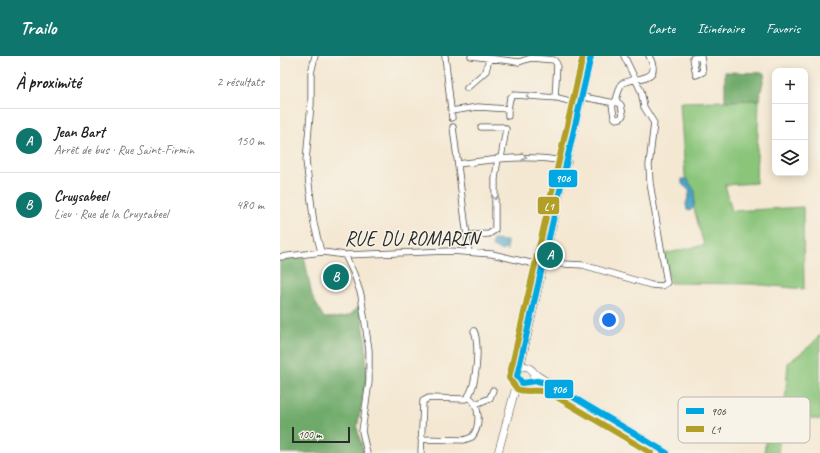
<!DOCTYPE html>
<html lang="fr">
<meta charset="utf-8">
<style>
:root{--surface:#fff;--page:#f2f2f2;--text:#222;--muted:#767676;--line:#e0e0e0;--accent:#0f766e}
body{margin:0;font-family:Caveat,sans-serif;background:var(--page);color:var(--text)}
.controls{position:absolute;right:12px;top:12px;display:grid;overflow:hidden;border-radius:8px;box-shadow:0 2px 10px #0003}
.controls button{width:36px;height:36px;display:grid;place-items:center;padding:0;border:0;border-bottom:1px solid var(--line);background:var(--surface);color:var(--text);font:20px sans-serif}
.scale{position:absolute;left:12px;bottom:10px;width:58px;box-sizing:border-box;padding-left:4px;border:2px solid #2b2b2b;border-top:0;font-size:11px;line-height:14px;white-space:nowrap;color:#2b2b2b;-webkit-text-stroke:3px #f7f3e8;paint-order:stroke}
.you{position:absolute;left:329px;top:264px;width:14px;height:14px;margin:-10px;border:3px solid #fff;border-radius:50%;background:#1a73e8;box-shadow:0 0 0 6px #1a73e833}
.badge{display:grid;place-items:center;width:26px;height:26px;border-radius:50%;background:var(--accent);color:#fff;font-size:13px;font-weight:700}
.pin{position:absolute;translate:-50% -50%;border:2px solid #fff;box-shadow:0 1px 4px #0006}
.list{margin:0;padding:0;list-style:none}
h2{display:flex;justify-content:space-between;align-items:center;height:52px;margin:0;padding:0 16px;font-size:17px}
h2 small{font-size:13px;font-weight:400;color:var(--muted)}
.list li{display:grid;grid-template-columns:26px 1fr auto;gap:12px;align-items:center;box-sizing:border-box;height:64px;padding:0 16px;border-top:1px solid var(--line)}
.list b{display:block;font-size:15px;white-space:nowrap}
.list p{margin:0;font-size:13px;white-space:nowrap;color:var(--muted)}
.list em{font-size:13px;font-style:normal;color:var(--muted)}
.icon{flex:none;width:22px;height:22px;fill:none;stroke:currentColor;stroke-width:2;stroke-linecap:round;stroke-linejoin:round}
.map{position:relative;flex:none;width:540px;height:397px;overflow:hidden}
header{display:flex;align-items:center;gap:24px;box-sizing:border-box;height:56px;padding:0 20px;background:var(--accent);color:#fff}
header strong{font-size:19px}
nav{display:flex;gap:22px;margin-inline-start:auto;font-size:14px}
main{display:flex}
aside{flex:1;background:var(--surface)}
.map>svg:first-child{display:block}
.green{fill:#8ac57a;stroke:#5a7852}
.forest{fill:#6faa6a;stroke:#4d6a4a}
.water{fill:#4ca4c9;stroke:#3c687a}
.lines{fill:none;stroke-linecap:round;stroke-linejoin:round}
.minor-casing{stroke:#494744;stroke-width:7}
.major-casing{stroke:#494744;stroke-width:8}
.minor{stroke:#fff;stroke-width:5.5}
.major{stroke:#fff;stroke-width:7}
.bus-1-casing{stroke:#f7f3e8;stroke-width:9}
.bus-2-casing{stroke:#f7f3e8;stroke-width:9}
.bus-1{stroke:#00a7e3;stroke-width:6}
.bus-2{stroke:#b19f28;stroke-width:6}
.oneway{stroke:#a0a0a0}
.labels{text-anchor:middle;stroke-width:3;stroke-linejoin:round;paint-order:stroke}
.street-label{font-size:20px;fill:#2b2b2b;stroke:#f7f3e8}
.key{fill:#f7f3e8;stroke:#bab7af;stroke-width:1}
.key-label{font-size:11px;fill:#2b2b2b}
.line-badge{stroke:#f7f3e8;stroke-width:1.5}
.badge-label{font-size:11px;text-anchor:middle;font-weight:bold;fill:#fff}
</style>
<header>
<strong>Trailo</strong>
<nav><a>Carte</a><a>Itinéraire</a><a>Favoris</a></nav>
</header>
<main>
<aside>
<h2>À proximité<small>2 résultats</small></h2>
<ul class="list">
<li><span class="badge">A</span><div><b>Jean Bart</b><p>Arrêt de bus · Rue Saint-Firmin</p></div><em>150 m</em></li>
<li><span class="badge">B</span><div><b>Cruysabeel</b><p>Lieu · Rue de la Cruysabeel</p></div><em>480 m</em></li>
</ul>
</aside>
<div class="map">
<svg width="540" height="397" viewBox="0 0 540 397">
<rect width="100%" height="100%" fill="#f7f3e8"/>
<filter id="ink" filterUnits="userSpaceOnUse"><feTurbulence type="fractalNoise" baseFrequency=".025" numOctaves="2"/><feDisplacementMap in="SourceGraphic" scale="8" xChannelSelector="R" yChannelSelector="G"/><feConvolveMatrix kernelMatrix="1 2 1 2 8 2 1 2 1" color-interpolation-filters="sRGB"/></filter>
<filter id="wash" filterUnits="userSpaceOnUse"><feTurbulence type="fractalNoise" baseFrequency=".012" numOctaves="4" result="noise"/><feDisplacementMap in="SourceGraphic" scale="16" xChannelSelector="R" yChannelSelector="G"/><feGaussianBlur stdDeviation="0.9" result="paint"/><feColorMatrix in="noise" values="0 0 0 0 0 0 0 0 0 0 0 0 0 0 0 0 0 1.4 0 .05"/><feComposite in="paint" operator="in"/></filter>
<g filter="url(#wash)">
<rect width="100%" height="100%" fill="#f4e8d3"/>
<path class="green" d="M479,44L476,127L445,129L452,155L523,151L524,233L472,228L390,227L384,198L424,189L405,120L400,46Z
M540,279V364L504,356L498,397H484L491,350H506L505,345L508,307L531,289Z"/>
<path class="forest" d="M445,16L485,17L479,44L445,45Z
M24,200L32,240L44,262C51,261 65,263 71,258C75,255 75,252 81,250L86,288L87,321L77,372L84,397H0V202Z"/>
<path class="water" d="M402,123H407L415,135L414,151L410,155L407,154L406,148L410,135L402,128Z
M213,184L227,185V195L226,192L223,195L212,191Z"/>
</g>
<g filter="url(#ink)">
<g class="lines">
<defs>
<path id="minor" d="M35,0L31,17V48L26,105L34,168L41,196
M165,0L172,62
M191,0L239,6L251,2L274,4L277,8L275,42
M421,1L423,16L416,19L413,2Z
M187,32L206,15L209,3
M303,41L335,47L341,28C355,20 384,27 369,0
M332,48L334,61L336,63L341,62L343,59L341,49L336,45
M171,55L198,51L228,53L230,42L234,39L278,42L301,48
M228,60V53
M173,71L189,196
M201,71H222L226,73L221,102
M178,108C216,103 249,98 288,106
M188,179L209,178L215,174V123L218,102
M65,199L74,218L81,239L89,294V326L82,375L87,397
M0,201L43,196L65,199L170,195L212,198L263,210
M264,207L303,209L371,229L382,230L387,227L370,127L369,109L374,67L364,51L361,35L344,0
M196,348L210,342L213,334
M141,383L184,384L192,381C201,370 200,349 189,341
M141,397L143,345L149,342L185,343C197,337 200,286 194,275"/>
<path id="major" d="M240,312L311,0
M254,317L253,323L249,327H241L237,321L239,313C249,306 251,315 258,320C262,323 267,325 271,328L387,397
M218,397L238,323"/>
</defs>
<use href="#minor" class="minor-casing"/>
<use href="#major" class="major-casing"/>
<use href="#minor" class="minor"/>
<use href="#major" class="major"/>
<defs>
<path id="bus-1" d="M311,0L237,320L242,327L257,325L271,328L387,397"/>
<path id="bus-2" d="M303,0L229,322L237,333C245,337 257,333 268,336L371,397"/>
</defs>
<use href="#bus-1" class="bus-1-casing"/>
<use href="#bus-2" class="bus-2-casing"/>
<use href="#bus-1" class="bus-1"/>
<use href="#bus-2" class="bus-2"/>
</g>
<defs><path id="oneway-chevron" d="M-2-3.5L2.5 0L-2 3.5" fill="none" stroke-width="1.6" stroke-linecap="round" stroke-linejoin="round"/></defs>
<g class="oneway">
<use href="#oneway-chevron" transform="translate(249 40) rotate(-176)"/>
<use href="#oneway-chevron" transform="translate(244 101) rotate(3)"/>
<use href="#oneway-chevron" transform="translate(215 141) rotate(90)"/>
</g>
</g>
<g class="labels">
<g class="street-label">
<text x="132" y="189">RUE DU ROMARIN</text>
</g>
</g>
<rect x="398" y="341" width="132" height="46" rx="6" class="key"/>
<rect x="406" y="352" width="18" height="6" fill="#00a7e3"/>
<rect x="406" y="370" width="18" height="6" fill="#b19f28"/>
<g class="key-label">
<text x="431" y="359">906</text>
<text x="431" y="377">L1</text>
</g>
<g class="line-badge">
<rect x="268" y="113" width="30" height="19" rx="4" fill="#00a7e3"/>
<rect x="257" y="140" width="23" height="19" rx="4" fill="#b19f28"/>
<rect x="264" y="323" width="30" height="20" rx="4" fill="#00a7e3"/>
</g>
<g class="badge-label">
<text x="283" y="126">906</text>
<text x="269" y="154">L1</text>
<text x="279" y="337">906</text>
</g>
</svg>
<div class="controls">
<button>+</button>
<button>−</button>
<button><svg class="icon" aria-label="layers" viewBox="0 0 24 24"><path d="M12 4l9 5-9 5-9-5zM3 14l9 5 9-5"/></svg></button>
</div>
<div class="scale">100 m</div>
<div class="you"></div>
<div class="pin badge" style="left:270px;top:199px">A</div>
<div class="pin badge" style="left:56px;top:221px">B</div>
</div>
</main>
